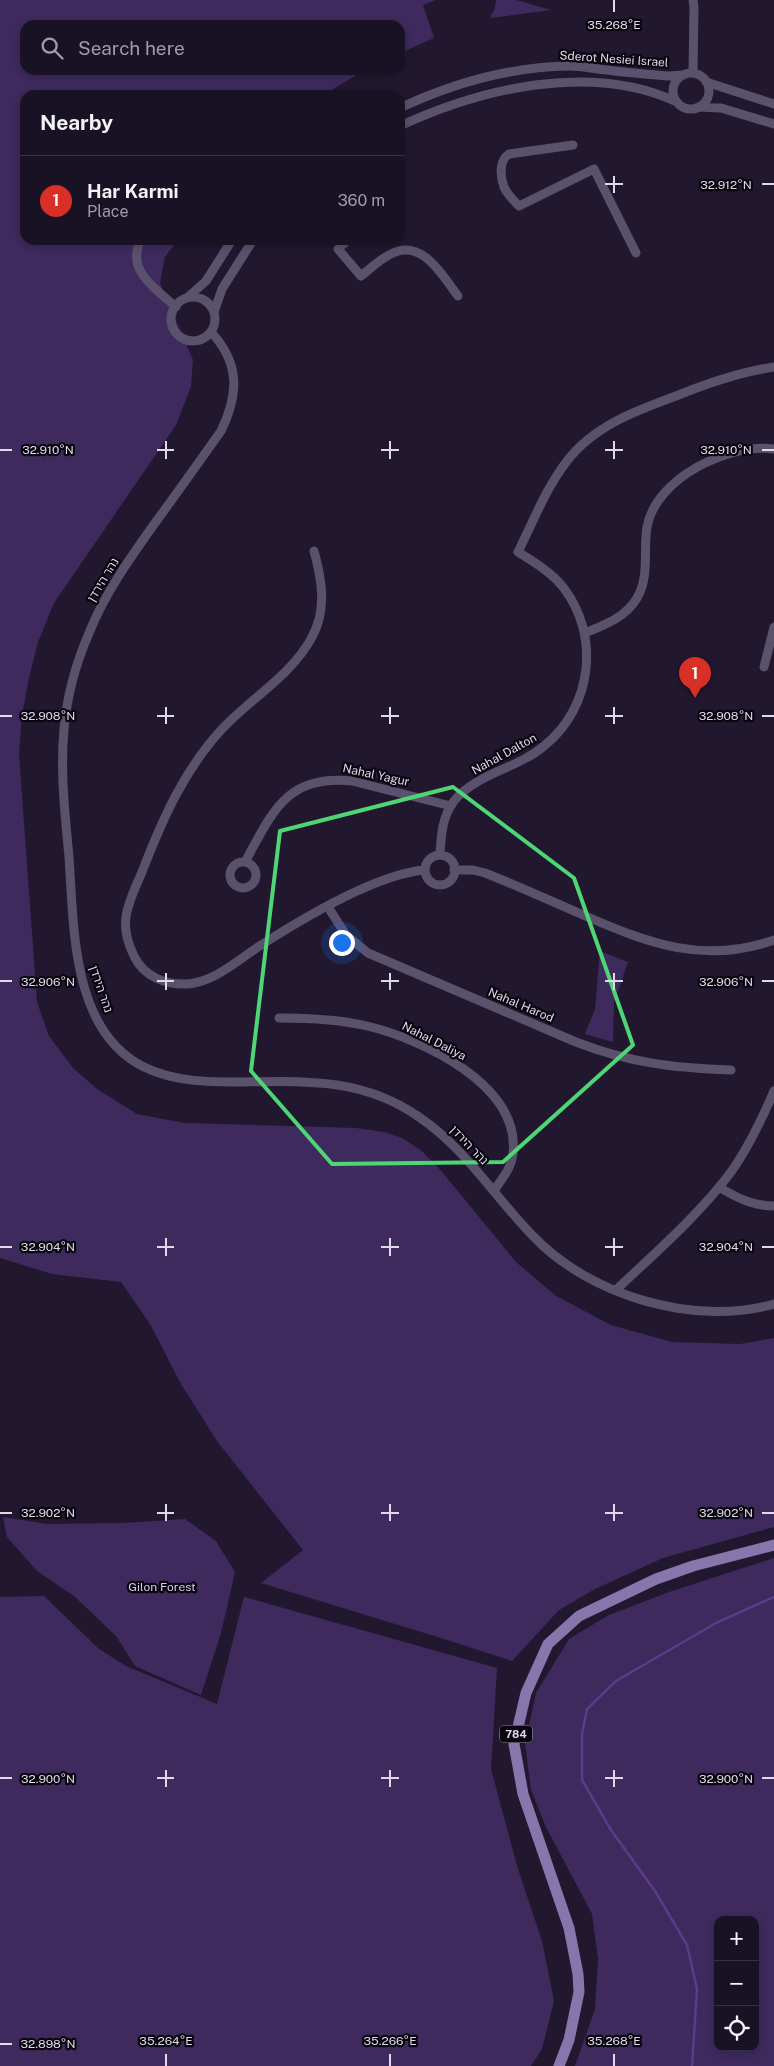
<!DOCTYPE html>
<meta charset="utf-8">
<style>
:root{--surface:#191224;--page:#221b2c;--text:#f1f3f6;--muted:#9f9ea6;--line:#373241;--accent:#d93025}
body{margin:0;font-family:"Public Sans","Noto Sans Hebrew",sans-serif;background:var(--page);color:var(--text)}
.controls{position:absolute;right:15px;bottom:15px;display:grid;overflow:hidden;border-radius:10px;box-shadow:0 2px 8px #0003}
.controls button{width:45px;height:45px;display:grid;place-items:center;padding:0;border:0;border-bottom:1px solid var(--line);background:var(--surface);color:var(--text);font:25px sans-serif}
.you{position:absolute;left:341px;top:942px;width:18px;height:18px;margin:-12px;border:4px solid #fff;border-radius:50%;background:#1a73e8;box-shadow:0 0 0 8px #1a73e833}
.badge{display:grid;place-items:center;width:32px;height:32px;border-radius:50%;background:var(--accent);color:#fff;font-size:16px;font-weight:700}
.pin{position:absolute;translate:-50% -41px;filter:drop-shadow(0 1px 2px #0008)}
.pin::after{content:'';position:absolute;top:26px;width:18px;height:15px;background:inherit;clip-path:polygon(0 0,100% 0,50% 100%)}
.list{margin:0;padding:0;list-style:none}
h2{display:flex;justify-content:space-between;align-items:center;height:65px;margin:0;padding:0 20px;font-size:21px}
h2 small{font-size:16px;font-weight:400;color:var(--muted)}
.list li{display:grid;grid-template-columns:32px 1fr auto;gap:15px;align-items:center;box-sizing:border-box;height:90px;padding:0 20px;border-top:1px solid var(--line)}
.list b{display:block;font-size:19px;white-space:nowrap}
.list p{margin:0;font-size:16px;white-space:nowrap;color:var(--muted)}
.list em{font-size:16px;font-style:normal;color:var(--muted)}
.icon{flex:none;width:28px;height:28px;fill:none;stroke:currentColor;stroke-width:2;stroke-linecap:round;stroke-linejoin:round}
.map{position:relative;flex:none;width:774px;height:2066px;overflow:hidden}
.search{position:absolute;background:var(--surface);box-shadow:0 2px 8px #0003;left:20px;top:20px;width:385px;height:55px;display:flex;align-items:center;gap:12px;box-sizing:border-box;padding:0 18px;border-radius:15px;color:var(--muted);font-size:19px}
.panel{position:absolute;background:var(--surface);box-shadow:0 2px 8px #0003;left:20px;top:90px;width:385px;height:155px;border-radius:15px}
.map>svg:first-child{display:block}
.green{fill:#3e2a5d;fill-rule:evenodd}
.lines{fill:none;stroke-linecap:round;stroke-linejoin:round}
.stream{stroke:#5a3c88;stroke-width:2.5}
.minor{stroke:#5a516d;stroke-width:9}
.major{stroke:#8875ab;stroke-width:11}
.marked{fill:none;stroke:#4ed675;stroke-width:4;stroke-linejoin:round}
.ticks{fill:none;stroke:#dfdaea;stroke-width:2}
.labels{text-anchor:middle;stroke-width:4.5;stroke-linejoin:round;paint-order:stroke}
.shield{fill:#090610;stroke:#9f9aa9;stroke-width:1}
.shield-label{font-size:11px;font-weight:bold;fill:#dfdaea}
.street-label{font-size:12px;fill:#dfdaea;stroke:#090610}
.park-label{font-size:12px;fill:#d7c9f5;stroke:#090610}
.ticks-label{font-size:12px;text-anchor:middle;fill:#dfdaea;stroke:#090610;stroke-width:4.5;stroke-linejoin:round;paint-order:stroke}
</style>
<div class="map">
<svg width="774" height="2066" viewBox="0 0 774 2066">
<rect width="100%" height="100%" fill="#211830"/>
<path class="green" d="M0,0H436L423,5L434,38L400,53V25H25V70H365L323,95H25V240H178L165,257L160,283L193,360L191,387L176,425L54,603L38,642L29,678L22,715L19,754L37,1002L49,1036L73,1068L97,1089L137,1114L184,1123L356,1128L384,1132L402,1138L422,1151L443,1173L516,1262L556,1296L611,1325L672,1342L740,1344L774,1338V1527L663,1558L595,1589L559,1610L512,1661L441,1638L261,1583L303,1550L217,1441L181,1384L150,1324L121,1282L52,1274L0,1258Z
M496,0H516L551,10L490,18L495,8Z
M600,951L628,962L614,1002L613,1042L585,1034L595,1009Z
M3,1517L47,1524L123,1523L185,1519L216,1541L235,1572L221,1633L201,1695L135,1666L116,1636L74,1596L37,1571L7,1537Z
M774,1558V2066H575L595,2009L598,1959L592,1914L546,1827L531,1790L525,1743L536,1693L569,1639L609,1615L669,1592ZM718,1920H755V2047H718Z
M44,1596L99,1649L126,1666L217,1704L244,1597L497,1668L491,1769L518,1869L542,1941L554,2001L542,2049L531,2066H0V1597Z"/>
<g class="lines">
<path class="stream" d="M692,2066L697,1989L687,1945L655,1891L611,1830L582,1780V1734L587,1709L616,1681L716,1623L774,1597"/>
<path class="minor" d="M693,0L694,8L693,73
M673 91a18 18 0 1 1 36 0a18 18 0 1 1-36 0Z
M706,82L774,104
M698,107L721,108L774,124
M400,108C453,83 510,67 569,66C582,66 595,69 607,70C627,73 648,74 668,76L684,75
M400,126C482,88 592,62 677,102
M573,145L509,154C499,160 500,176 504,187C507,194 514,201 519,206L594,169L636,253
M141,240C125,270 156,289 176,307
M348,240L338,249L361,276C370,269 379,260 389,255C421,236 442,275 458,296
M171 319a22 22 0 1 1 44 0a22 22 0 1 1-44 0Z
M187,298L206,281L232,240
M214,312L222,289L253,240
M211,332C240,363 239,394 221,431C199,462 177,493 155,523C130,558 105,593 89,633C76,663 67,696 64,729C60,772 65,814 69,857C74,926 71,1031 144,1067C175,1082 208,1082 242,1082C307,1081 363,1078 419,1117C465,1148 494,1196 532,1235C588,1295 694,1327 774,1304
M314,551C322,580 327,610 312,637C292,675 251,698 222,729C184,770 162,820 142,872C136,886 128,902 126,917C124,931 128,944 134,956C144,977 166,985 187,984C214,982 237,961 258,947C300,920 376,874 425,870
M585,633C605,625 626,617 637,598C650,576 643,550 647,527C656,478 728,443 774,449
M764,667L774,627
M440,855C441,836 442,817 454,801C477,773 517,769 544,746C592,708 601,636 563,587C551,572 534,562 518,552C533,522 546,488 567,461C594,426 635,411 676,396C708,383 740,372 774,367
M425 870a15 15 0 1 1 30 0a15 15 0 1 1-30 0Z
M230 875a13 13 0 1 1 26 0a13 13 0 1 1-26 0Z
M245,862C272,813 286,774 352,781L451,806
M454,870H473L485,873C518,886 551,901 583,915C648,943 703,965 774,940
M328,907L346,935L368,953L576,1042C630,1063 674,1068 731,1070
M279,1018C309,1018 338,1019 367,1026C422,1039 521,1085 513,1154C511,1170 501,1179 494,1191
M719,1187C737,1198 753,1206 774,1206
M616,1290C655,1253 698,1216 731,1172C749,1147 762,1119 774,1091"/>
<path class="major" d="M559,2066L569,2040L579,1992L578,1974L569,1928L523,1794L514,1744L526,1693L548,1644L579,1616L656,1579L693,1566L774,1545"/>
</g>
<path class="marked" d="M453,787L574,878L633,1045L503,1162L332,1164L251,1071L280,831Z"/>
<path class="ticks" d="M614,0V12M614,176V193M605,184H623M762,184H774M166,441V459M390,441V459M614,441V459M0,450H12M157,450H174M381,450H399M605,450H623M762,450H774M166,707V724M390,707V724M614,707V724M0,716H12M157,716H174M381,716H399M605,716H623M762,716H774M166,973V990M390,973V990M614,973V990M0,981H12M157,981H174M381,981H399M605,981H623M762,981H774M166,1238V1256M390,1238V1256M614,1238V1256M0,1247H12M157,1247H174M381,1247H399M605,1247H623M762,1247H774M166,1504V1521M390,1504V1521M614,1504V1521M0,1513H12M157,1513H174M381,1513H399M605,1513H623M762,1513H774M166,1770V1787M390,1770V1787M614,1770V1787M0,1778H12M157,1778H174M381,1778H399M605,1778H623M762,1778H774M0,2044H12M166,2054V2066M390,2054V2066M614,2054V2066"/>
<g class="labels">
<rect class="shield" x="500" y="1725.5" width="32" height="17" rx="4"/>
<g class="shield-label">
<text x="516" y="1738">784</text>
</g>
<g class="street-label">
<text transform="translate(614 59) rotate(4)" y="4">Sderot Nesiei Israel</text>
<text transform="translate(103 580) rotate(-59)" y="4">נהר הירדן</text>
<text transform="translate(504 754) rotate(-29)" y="4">Nahal Dalton</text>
<text transform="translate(376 775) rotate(12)" y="4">Nahal Yagur</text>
<text transform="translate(101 989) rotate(71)" y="4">נהר הירדן</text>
<text transform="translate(521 1005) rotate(23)" y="4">Nahal Harod</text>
<text transform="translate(434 1041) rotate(27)" y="4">Nahal Daliya</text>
<text transform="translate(469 1145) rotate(46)" y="4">נהר הירדן</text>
</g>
<g class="park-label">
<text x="162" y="1591">Gilon Forest</text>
</g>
</g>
<g class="ticks-label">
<text x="614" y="29">35.268°E</text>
<text x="726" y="189">32.912°N</text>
<text x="48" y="454">32.910°N</text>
<text x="726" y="454">32.910°N</text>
<text x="48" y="720">32.908°N</text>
<text x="726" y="720">32.908°N</text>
<text x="48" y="986">32.906°N</text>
<text x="726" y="986">32.906°N</text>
<text x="48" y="1251">32.904°N</text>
<text x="726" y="1251">32.904°N</text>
<text x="48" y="1517">32.902°N</text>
<text x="726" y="1517">32.902°N</text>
<text x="48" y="1783">32.900°N</text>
<text x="726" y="1783">32.900°N</text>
<text x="166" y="2045">35.264°E</text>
<text x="390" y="2045">35.266°E</text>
<text x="614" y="2045">35.268°E</text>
<text x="48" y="2048">32.898°N</text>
</g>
</svg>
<div class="controls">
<button>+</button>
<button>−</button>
<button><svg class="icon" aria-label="locate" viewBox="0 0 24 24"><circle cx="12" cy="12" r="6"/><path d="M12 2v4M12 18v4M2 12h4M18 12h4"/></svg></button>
</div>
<div class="you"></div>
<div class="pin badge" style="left:695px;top:698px">1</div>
<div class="search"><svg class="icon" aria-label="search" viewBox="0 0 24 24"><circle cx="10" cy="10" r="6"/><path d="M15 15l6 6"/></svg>Search here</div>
<section class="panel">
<h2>Nearby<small></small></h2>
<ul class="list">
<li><span class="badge">1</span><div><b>Har Karmi</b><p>Place</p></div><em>360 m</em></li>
</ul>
</section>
</div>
